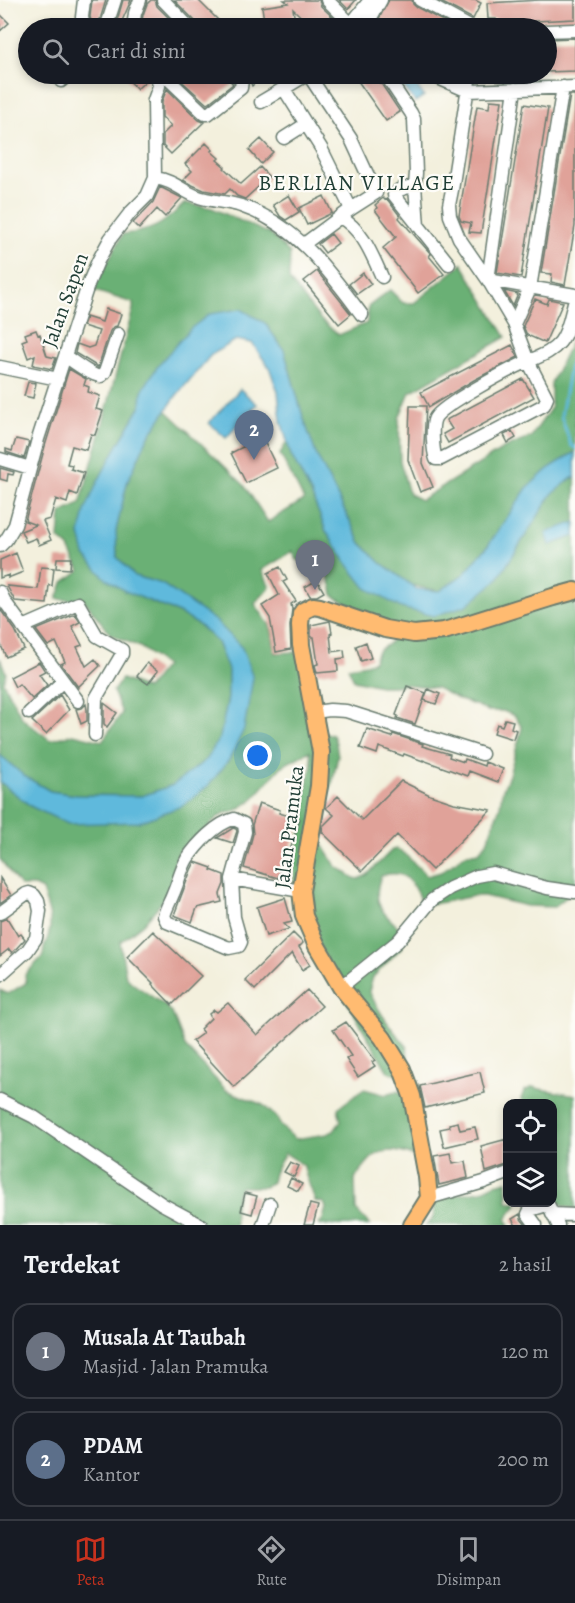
<!DOCTYPE html>
<html lang="id">
<meta charset="utf-8">
<style>
:root{--surface:#171b24;--page:#242831;--text:#f1f3f6;--muted:#9ea1a6;--line:#363941;--accent:#c8321e}
body{margin:0;font-family:Alegreya,serif;background:var(--page);color:var(--text)}
.controls{position:absolute;right:18px;bottom:18px;display:grid;overflow:hidden;border-radius:12px;box-shadow:0 3px 9px #0003}
.controls button{width:54px;height:54px;display:grid;place-items:center;padding:0;border:0;border-bottom:2px solid var(--line);background:var(--surface);color:var(--text);font:30px sans-serif}
.you{position:absolute;left:258px;top:756px;width:21px;height:21px;margin:-15px;border:4px solid #fff;border-radius:50%;background:#1a73e8;box-shadow:0 0 0 9px #1a73e833}
.badge{display:grid;place-items:center;width:39px;height:39px;border-radius:50%;background:var(--accent);color:#fff;font-size:20px;font-weight:700}
.pin{position:absolute;translate:-50% -50px;filter:drop-shadow(0 2px 3px #0008)}
.pin::after{content:'';position:absolute;top:32px;width:21px;height:18px;background:inherit;clip-path:polygon(0 0,100% 0,50% 100%)}
.list{margin:0;padding:0;list-style:none}
h2{display:flex;justify-content:space-between;align-items:center;height:78px;margin:0;padding:0 24px;font-size:26px}
h2 small{font-size:20px;font-weight:400;color:var(--muted)}
.list li{display:grid;grid-template-columns:39px 1fr auto;gap:18px;align-items:center;box-sizing:border-box;height:96px;margin:0 12px 12px;padding:0 12px;border:2px solid var(--line);border-radius:18px}
.list b{display:block;font-size:22px;white-space:nowrap}
.list p{margin:0;font-size:20px;white-space:nowrap;color:var(--muted)}
.list em{font-size:20px;font-style:normal;color:var(--muted)}
.icon{flex:none;width:33px;height:33px;fill:none;stroke:currentColor;stroke-width:2;stroke-linecap:round;stroke-linejoin:round}
.map{position:relative;flex:none;width:575px;height:1225px;overflow:hidden}
.search{position:absolute;background:var(--surface);box-shadow:0 3px 9px #0003;left:18px;right:18px;top:18px;height:66px;display:flex;align-items:center;gap:15px;box-sizing:border-box;padding:0 21px;border-radius:33px;color:var(--muted);font-size:22px}
.sheet{height:294px;background:var(--surface)}
nav{display:flex;justify-content:space-around;align-items:center;box-sizing:border-box;height:84px;border-top:2px solid var(--line);background:var(--surface);font-size:16px;color:var(--muted)}
nav a{display:grid;justify-items:center;gap:3px}
nav .on{color:var(--accent)}
.map>svg:first-child{display:block}
.forest{fill:#6bb075;stroke:#457654;stroke-width:1.5;fill-rule:evenodd}
.water{fill:#5fb9dc;stroke:#3f7b88;stroke-width:1.5}
.lines{fill:none;stroke-linecap:round;stroke-linejoin:round}
.stream{stroke:#5fb9dc;stroke-width:3}
.building{fill:#e0a299}
.minor-casing{stroke:#697c6f;stroke-width:15}
.major-casing{stroke:#697c6f;stroke-width:20}
.minor{stroke:#fff;stroke-width:12}
.major{stroke:#ffbb71;stroke-width:16}
.labels{text-anchor:middle;stroke-width:4.5;stroke-linejoin:round;paint-order:stroke}
.street-label{font-size:21px;fill:#1f3d34;stroke:#fdfcf7}
.neighbourhood-label{font-size:22px;letter-spacing:1.5px;fill:#1f3d34;stroke:#fdfcf7}
</style>
<div class="map">
<svg width="575" height="1225" viewBox="0 0 575 1225">
<rect width="100%" height="100%" fill="#fdfcf7"/>
<filter id="ink" filterUnits="userSpaceOnUse"><feTurbulence type="fractalNoise" baseFrequency=".0167" numOctaves="2"/><feDisplacementMap in="SourceGraphic" scale="12" xChannelSelector="R" yChannelSelector="G"/><feConvolveMatrix kernelMatrix="1 2 1 2 8 2 1 2 1" color-interpolation-filters="sRGB"/></filter>
<filter id="wash" filterUnits="userSpaceOnUse"><feTurbulence type="fractalNoise" baseFrequency=".008" numOctaves="4" result="noise"/><feDisplacementMap in="SourceGraphic" scale="24" xChannelSelector="R" yChannelSelector="G"/><feGaussianBlur stdDeviation="1.35" result="paint"/><feColorMatrix in="noise" values="0 0 0 0 0 0 0 0 0 0 0 0 0 0 0 0 0 1.4 0 .05"/><feComposite in="paint" operator="in"/></filter>
<g filter="url(#wash)">
<rect width="100%" height="100%" fill="#f3f0dd"/>
<path class="forest" d="M185,203L212,208L270,234L290,253L289,280L321,320L339,335L367,323L368,307L390,290L403,303H414L462,264L506,337L410,392L399,418L400,461L409,494L421,500L503,449L531,437L551,408V383L570,344L575,330V452L548,469L527,488L487,547L465,573L440,591L411,585L381,563L361,543L316,454L303,417L284,350L265,323L142,391L141,406L115,450L98,481L80,534L151,602L179,613L199,625L217,642L228,669V698L220,737L207,759L173,785L142,796L76,795L50,791L24,776L0,755V658L6,673L3,682L23,719L50,740L73,734L102,741L122,713L113,691L122,679L147,689L165,666L140,647L110,634L85,601L57,599L63,583L80,570L69,548L59,539L61,513L80,504L99,438L133,309V303L92,290L123,234C154,231 162,225 185,203Z
M166,410L244,485L268,522L304,500L280,454L287,441L291,455L311,493L326,531L401,608L497,580L552,494L572,478H575V890L554,907L527,906L484,896H474L423,906C414,885 407,867 381,876C371,902 382,914 401,929L402,947L373,977L369,991C379,1012 391,1030 407,1046L409,1069L397,1075L390,1073L387,1070L350,1007L294,895V862L304,817V804L307,784L312,765L310,751L282,766L251,801L234,812L225,813L217,818L194,842L182,848L179,851L174,865L172,884L167,896L143,924L120,942L126,977L132,983L167,1007L172,1013L185,1046L191,1053L226,1090L263,1105L277,1118L281,1126L295,1139L327,1134L334,1131L341,1121L338,1108L364,1089L386,1095L398,1091L406,1097L417,1157C382,1145 375,1150 355,1179L356,1210L370,1225H319L323,1219L326,1208L324,1203L315,1201C312,1189 305,1178 304,1166L285,1153L274,1173L272,1182L264,1187H240C234,1199 234,1212 235,1225H0V990L8,994L26,983L25,975L43,956C43,944 47,943 49,933C53,918 46,904 42,890L34,886H20L0,859V782L32,807L139,822L243,729L217,622L162,584L135,576L117,557L116,531L127,483L148,437ZM293,551C296,565 302,560 312,563C317,564 321,568 326,570L332,588L333,596L389,624L391,641C382,652 379,643 374,661L366,664L348,667L354,680L380,686H396L403,684L437,688L460,700L478,706L488,711H503L515,716L522,728L509,775L502,792L500,806L487,842L479,852L466,854L441,872L427,876L404,853L397,849L392,850L367,875L359,879L354,878L336,866L318,837L320,808L332,784L338,756L336,743L333,735L323,732L296,652L275,653L272,632L269,624L255,604C258,597 266,594 270,587L262,570Z
M533,1087C544,1091 562,1092 575,1095V1209C557,1207 549,1195 556,1178C559,1172 562,1167 563,1160L553,1145L552,1104L523,1103L521,1099L524,1091Z
M507,1181L508,1202L516,1203L517,1205L506,1219L510,1225H426L434,1217V1198L481,1191L495,1184Z"/>
<path class="water" d="M411,78L424,96L415,102L402,84Z
M241,309L265,323L284,350L303,417L316,454L361,543L381,563L417,589L440,591L465,573L487,547L527,488L548,469L575,452V478H572L552,494L497,580L467,605L434,616L401,608L366,588L345,561L326,531L311,493L291,455L281,421L278,392L269,367L252,343L236,340L211,355L176,396L148,437L127,483L116,531L117,557L135,576L162,584L217,622L242,648L253,678L244,729L229,760L208,786L182,806L139,822L68,824L32,807L0,782V755L24,776L50,791L76,795L142,796L173,785L207,759L220,737L228,698V670L217,642L199,625L179,613L125,591L104,577L85,555L80,534L85,511L98,481L115,450L141,406L142,391L159,364L190,329L210,314Z
M240,389L257,404L226,438L209,423Z
M575,522V536L550,545L546,533Z"/>
<g class="lines">
<path class="stream" d="M575,338L561,416L571,445L575,448"/>
</g>
<g id="blocks">
<path class="building" d="M92,0H106L98,26L92,24L90,17Z
M123,0H131L119,28H115Z
M151,0H155L157,6L179,28H141L143,15L147,4Z
M174,0H198L226,28H198L196,22Z
M284,0H319L321,6L344,28H313L293,9L296,28H265L262,7L288,3Z
M339,0H356L348,9Z
M389,0H412L413,4L416,7L456,28H374Z
M437,0H475L481,3L473,19Z
M539,0H575V19L496,23V19H488L487,3Z
M0,14L9,23L0,31Z
M575,38V71L546,72V39Z
M123,74H149V78L137,89Z
M174,74H227V77L233,84L207,104Z
M247,74H264L252,86Z
M353,74H377L378,79L400,112L386,121Z
M167,89L199,120L204,122L171,154L163,146V134L171,126L162,117V101Z
M570,95H575V226L565,285L551,282L552,274L541,273Z
M490,100L502,101L481,233L469,232L471,223L461,221L459,216L477,106L489,108Z
M524,104L548,108L521,277L497,273Z
M261,139L273,152L261,164L249,150Z
M206,143L213,150L211,151L219,158L217,160L225,167L224,168L241,184L260,167L269,177L245,199L237,196L230,189L225,194L204,190L190,184L183,180L192,171L185,164Z
M160,187L182,198L165,217L157,209L139,229L133,223L153,202Z
M289,195L299,212L286,220L280,216L273,205Z
M324,196L332,213L307,225L299,208Z
M383,198L385,200L387,199L400,216L399,218L431,254L429,256L444,274L418,293L383,248L396,237L375,210L378,208L375,205Z
M331,234L338,243L325,253L318,244Z
M317,271L351,314L339,324L304,281Z
M363,273L371,284L357,294L349,284Z
M504,291L518,294L513,306Z
M535,299L547,304L549,299L563,302L545,343L527,335L523,326Z
M106,309L121,314L117,326L113,327L110,331L98,367L75,353L77,344L88,348L94,346L99,331L83,326L86,317L102,322Z
M36,330L38,335L40,334L47,356L56,358L52,369L33,365L35,355L28,358L22,341L27,339L25,334Z
M512,345L518,357L474,380L429,407L421,392Z
M69,369L86,379L84,385L89,387L88,392L100,396L96,409L103,411L95,435L91,434L86,450L72,446L67,464L72,465L71,469L84,473L77,495L70,492L67,503L56,499L50,519L43,521L51,540L39,545L36,538L26,542L21,531L36,525L25,521L45,446Z
M523,379L534,397L448,443L443,434L452,429L446,420Z
M28,382L36,383L33,398L24,396Z
M410,406H426L423,463L433,487L420,492L408,460Z
M512,431L516,438L508,443L504,435Z
M262,437L277,468L246,483L231,453Z
M16,439L29,442L24,458L6,452V449L12,451Z
M0,468L14,472L13,475L8,474L7,481L0,479Z
M16,553L23,572L8,578L9,575L0,578V560Z
M57,558H71L70,569L56,568Z
M41,567L54,568L52,586L49,585L47,604L15,601L7,586L38,589Z
M280,567L287,580L283,582L296,601L291,604L292,609L290,626L291,649L276,652L270,618L262,606L279,595L268,573Z
M317,580L324,592L317,596H310L305,587Z
M0,609L15,630L24,649L6,657L0,643Z
M75,614L80,622L72,626L82,645L77,647L86,666L95,659L100,666L78,687L61,664L65,662L56,642L48,646L36,630Z
M330,621L332,633L330,634L332,652L344,650L345,658L337,659L338,671L317,673L315,665L318,664L314,637H311V625Z
M366,642L371,658L361,661L356,646Z
M39,662L45,671L39,674L47,685L32,699L19,684L15,687L10,677Z
M147,663L158,671L148,684L137,676Z
M407,686L426,693L415,724L397,718L398,716L396,715Z
M428,689L440,694L436,704L424,700Z
M60,695L69,710L46,734L32,721Z
M104,703L117,713L107,727L104,724Z
M86,704L87,710V721L81,724L76,709L82,708Z
M505,719L513,721L511,728L516,730L513,739L494,733L497,724L502,726Z
M367,729L392,737L393,734L423,744L422,746L450,754L449,757L464,762L465,759L484,766L485,762L503,769L498,782L469,771L467,776L423,760V761L404,754L403,756L379,747L377,754L360,748Z
M401,781L430,795L454,803L491,810L432,870L397,835L362,871L322,832L323,826L334,815L326,808L338,796L362,820Z
M259,803L280,810L279,813L300,819L286,863L283,862L278,878L244,868L253,834L252,825Z
M233,828L236,829L237,831L233,843L217,838Z
M195,862L212,868L211,870L224,875V884L220,894L222,902L197,908L192,922L174,915L191,870Z
M0,878L11,895L0,903Z
M285,898L292,922L284,924L289,929L266,936L257,907Z
M7,918L18,936L21,934L25,939L12,953L9,949L0,956V921Z
M153,931L201,976L172,1005L152,984L153,983L127,957Z
M293,933L303,943L299,947L310,965L302,970L292,953L255,990L245,980Z
M307,990L322,1006L234,1087L192,1041L203,1033L200,1029L211,1018L209,1014L214,1010L217,1012L228,1003L257,1035Z
M346,1022L375,1060L372,1062L375,1066L358,1077L346,1059L351,1056L333,1030Z
M480,1072L485,1093L425,1108L420,1086Z
M458,1122L460,1130L475,1127L478,1139L444,1147L440,1129L450,1127L449,1124Z
M507,1139V1165L486,1172L481,1146Z
M450,1153L452,1163L465,1161L468,1178L439,1185L434,1156Z
M290,1162L299,1166L294,1177L284,1172Z
M291,1178L302,1184L298,1191L287,1186Z
M245,1193L257,1196L252,1214L241,1211Z
M310,1204L318,1206L313,1225H304Z
M520,1214L521,1219L526,1225H514L515,1224L512,1219Z"/>
</g>
</g>
<g filter="url(#ink)">
<use href="#blocks" fill-opacity="0" stroke="#697c6f" stroke-width="1.5"/>
<g class="lines">
<defs>
<path id="minor" d="M84,0L82,17L84,28
M163,0L190,28
M327,0L351,24L370,0
M420,0L472,28
M106,28L115,0
M133,28L135,13L140,0
M365,28L381,0
M546,31L575,30
M163,74L205,114H208L241,88L242,80L235,74
M385,74L411,113L414,119L416,173L415,185L418,226
M429,74L468,91L575,87
M470,74L452,190L449,205L450,216L459,238L488,280L514,324L528,361L547,398L544,405L441,459H436C433,451 431,426 435,418C442,405 512,368 529,361C540,356 551,353 560,342C569,331 571,312 575,299
M61,81L69,74
M284,89L321,148L351,209L304,244
M515,89L488,280L575,295
M261,102L308,74L351,139L376,193L351,209
M284,138L306,124
M155,178C175,181 180,190 196,196C211,202 227,201 241,206C296,224 329,271 362,315
M415,185L399,190L394,195L449,264
M340,217C363,230 372,255 382,277
M514,324L530,288L563,87
M65,356C71,360 95,378 101,376C103,375 104,373 105,372L118,334
M0,367L58,379
M0,459L30,468
M0,546L6,540L15,525L38,439L89,282L98,261L110,239L130,213L147,196L155,178L154,100L159,86L157,74
M0,592L5,602L78,701
M23,627L78,603L97,636L122,650V654L96,698L95,735
M314,712L330,710L346,711L482,754
M29,713L63,681
M232,879L245,832L244,824L234,819C217,823 197,844 187,859C181,869 178,883 173,894C170,902 166,908 164,916L167,922L229,948L239,946L241,942L234,917L232,879L301,891
M0,913L26,894L29,893L34,895L38,901L40,911L36,938L27,951L0,975
M341,987L398,941L432,900L450,888L477,876L493,873L547,888L575,892
M0,1100L34,1117L162,1204L201,1225
M429,1198L484,1182L508,1173
M547,1202L558,1225
M552,1214L575,1215
M263,1225L270,1204
M536,1225L528,1214L530,1210L547,1205"/>
<path id="major" d="M412,1225L429,1198L427,1177L412,1096L402,1069L383,1038L341,987L317,946L304,916L301,891L319,786L321,752L301,645L300,625L301,614L303,611L313,606L320,607L385,629L414,634L444,631L464,625L553,597L575,591"/>
</defs>
<use href="#minor" class="minor-casing"/>
<use href="#major" class="major-casing"/>
<use href="#minor" class="minor"/>
<use href="#major" class="major"/>
</g>
</g>
<g class="labels">
<g class="street-label">
<text transform="translate(65 300) rotate(-70)" y="7">Jalan Sapen</text>
<text transform="translate(289 827) rotate(-83)" y="7">Jalan Pramuka</text>
</g>
<g class="neighbourhood-label">
<text x="357" y="190">BERLIAN VILLAGE</text>
</g>
</g>
</svg>
<div class="controls">
<button><svg class="icon" aria-label="locate" viewBox="0 0 24 24"><circle cx="12" cy="12" r="6"/><path d="M12 2v4M12 18v4M2 12h4M18 12h4"/></svg></button>
<button><svg class="icon" aria-label="layers" viewBox="0 0 24 24"><path d="M12 4l9 5-9 5-9-5zM3 14l9 5 9-5"/></svg></button>
</div>
<div class="you"></div>
<div class="pin badge" style="left:315px;top:590px;background:#6b7280">1</div>
<div class="pin badge" style="left:254px;top:460px;background:#5c6f8a">2</div>
<div class="search"><svg class="icon" aria-label="search" viewBox="0 0 24 24"><circle cx="10" cy="10" r="6"/><path d="M15 15l6 6"/></svg>Cari di sini</div>
</div>
<section class="sheet">
<h2>Terdekat<small>2 hasil</small></h2>
<ul class="list">
<li><span class="badge" style="background:#6b7280">1</span><div><b>Musala At Taubah</b><p>Masjid · Jalan Pramuka</p></div><em>120 m</em></li>
<li><span class="badge" style="background:#5c6f8a">2</span><div><b>PDAM</b><p>Kantor</p></div><em>200 m</em></li>
</ul>
</section>
<nav>
<a class="on"><svg class="icon" aria-label="map" viewBox="0 0 24 24"><path d="M3 6l6-2 6 2 6-2v14l-6 2-6-2-6 2zM9 4v14M15 6v14"/></svg>Peta</a>
<a><svg class="icon" aria-label="directions" viewBox="0 0 24 24"><path d="M12 3l9 9-9 9-9-9zM9 14v-3h6M13 9l2 2-2 2"/></svg>Rute</a>
<a><svg class="icon" aria-label="saved" viewBox="0 0 24 24"><path d="M7 4h10v16l-5-4-5 4z"/></svg>Disimpan</a>
</nav>
